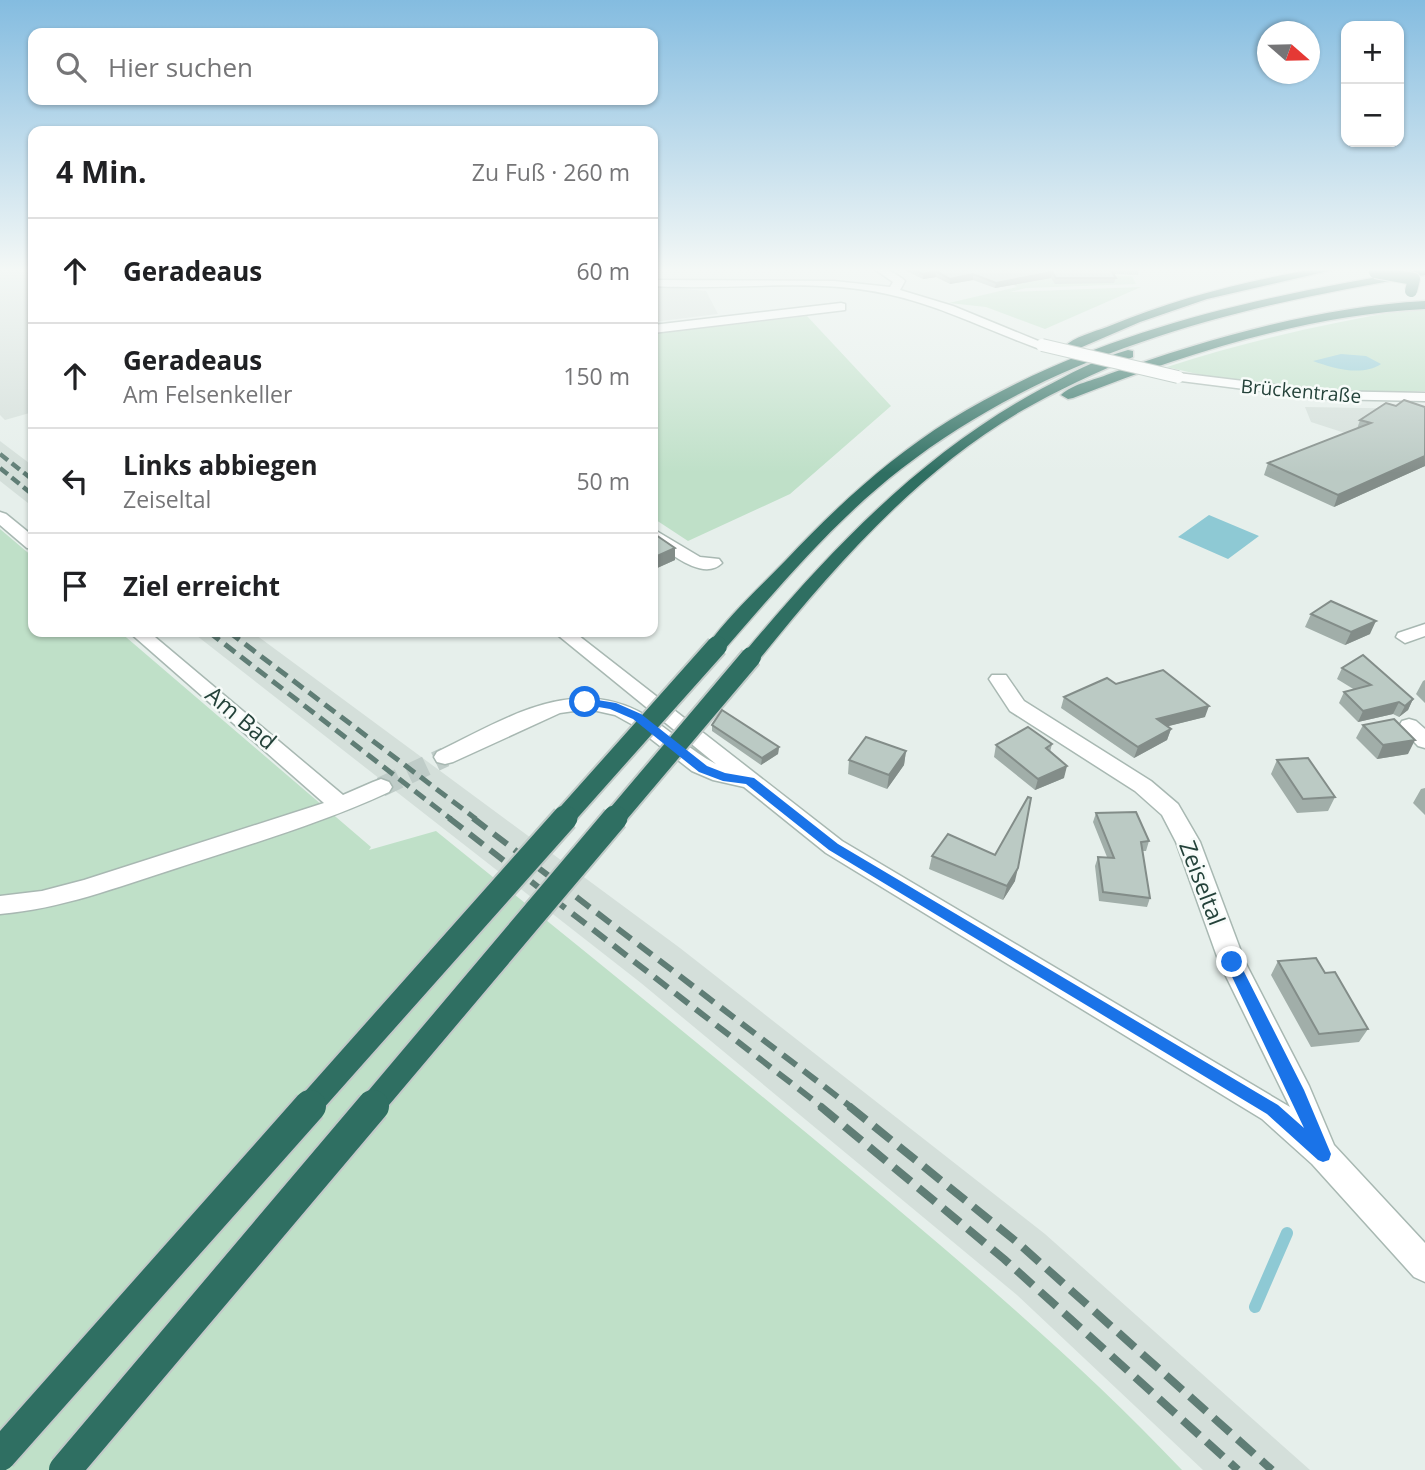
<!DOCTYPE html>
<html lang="de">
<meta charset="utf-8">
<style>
:root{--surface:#fff;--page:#f6f6f6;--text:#202124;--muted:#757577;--line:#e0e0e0}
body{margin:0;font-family:"Open Sans",sans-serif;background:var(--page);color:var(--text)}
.controls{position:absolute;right:21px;top:21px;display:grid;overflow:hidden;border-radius:14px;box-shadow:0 2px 5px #0004}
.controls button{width:63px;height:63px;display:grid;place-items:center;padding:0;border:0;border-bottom:2px solid var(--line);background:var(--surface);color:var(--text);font:35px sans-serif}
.compass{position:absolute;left:1257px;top:21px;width:63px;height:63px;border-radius:50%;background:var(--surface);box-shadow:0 2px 5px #0004;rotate:110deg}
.stop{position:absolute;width:21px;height:21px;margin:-16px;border:5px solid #1a73e8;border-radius:50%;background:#fff}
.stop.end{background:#1a73e8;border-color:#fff;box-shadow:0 2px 7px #0008}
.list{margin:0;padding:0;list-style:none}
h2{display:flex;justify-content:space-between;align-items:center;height:91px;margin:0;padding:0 28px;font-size:30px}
h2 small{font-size:23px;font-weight:400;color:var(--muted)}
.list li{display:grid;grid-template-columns:46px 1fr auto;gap:21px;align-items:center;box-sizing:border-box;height:105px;padding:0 28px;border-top:2px solid var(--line)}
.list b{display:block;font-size:26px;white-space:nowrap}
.list p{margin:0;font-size:23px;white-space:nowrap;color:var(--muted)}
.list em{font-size:23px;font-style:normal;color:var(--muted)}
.icon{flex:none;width:38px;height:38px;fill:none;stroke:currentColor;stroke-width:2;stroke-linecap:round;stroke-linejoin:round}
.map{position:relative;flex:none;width:1425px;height:1470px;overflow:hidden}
.search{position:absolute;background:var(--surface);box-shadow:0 2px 5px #0004;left:28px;top:28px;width:630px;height:77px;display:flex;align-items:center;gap:18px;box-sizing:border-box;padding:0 24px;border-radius:14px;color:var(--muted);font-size:26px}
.panel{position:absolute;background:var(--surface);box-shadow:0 2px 5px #0004;left:28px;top:126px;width:630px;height:511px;border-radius:14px}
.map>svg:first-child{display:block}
.built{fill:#d4dfda}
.green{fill:#bfe0c8}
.water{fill:#8ec9d4}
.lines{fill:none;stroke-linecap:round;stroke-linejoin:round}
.stream{stroke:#8ec9d4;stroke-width:12}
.minor-tunnel{stroke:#bfccc8;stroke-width:20;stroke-dasharray:20 10;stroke-linecap:butt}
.minor-casing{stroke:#a8b8b2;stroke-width:3}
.highway-casing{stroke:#c2cac8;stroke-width:3}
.minor{fill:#fff;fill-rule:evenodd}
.highway{fill:#2f6f62;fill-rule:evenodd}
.rail-far3{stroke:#5f7d75;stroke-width:4.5;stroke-dasharray:10 5;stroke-linecap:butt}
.rail-far2{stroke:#5f7d75;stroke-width:5;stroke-dasharray:13 7;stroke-linecap:butt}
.rail-far1{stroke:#5f7d75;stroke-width:6;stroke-dasharray:17 9;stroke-linecap:butt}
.rail{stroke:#5f7d75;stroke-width:8;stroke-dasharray:22 10;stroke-linecap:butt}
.minor-bridge-casing{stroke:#a8b8b2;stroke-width:14;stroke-linecap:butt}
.highway-bridge-far3-casing{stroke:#c2cac8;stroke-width:14;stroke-linecap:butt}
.highway-bridge-far2-casing{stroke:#c2cac8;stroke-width:24;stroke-linecap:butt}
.highway-bridge-far1-casing{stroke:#c2cac8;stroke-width:29;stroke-linecap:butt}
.highway-bridge-casing{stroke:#c2cac8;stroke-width:36;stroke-linecap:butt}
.minor-bridge{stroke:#fff;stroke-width:12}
.highway-bridge-far3{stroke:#2f6f62;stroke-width:12}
.highway-bridge-far2{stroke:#2f6f62;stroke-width:20}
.highway-bridge-far1{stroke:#2f6f62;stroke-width:25}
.highway-bridge{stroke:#2f6f62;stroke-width:32}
.wall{fill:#a1aea9}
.shaded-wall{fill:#838d89}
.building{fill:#bbcac4;stroke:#838d89;stroke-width:2}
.route{fill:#1a73e8}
.labels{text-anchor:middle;stroke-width:5;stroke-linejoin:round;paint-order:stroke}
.far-street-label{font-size:19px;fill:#24423a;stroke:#f7fbf9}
.street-label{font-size:23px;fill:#24423a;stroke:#f7fbf9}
</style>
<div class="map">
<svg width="1425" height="1470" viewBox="0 0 1425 1470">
<rect width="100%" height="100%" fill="#e6efeb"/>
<path class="built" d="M0,268H33V412L5,420L0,415Z
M653,286L706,291L718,314L653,322Z
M1305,407L1425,409V459L1311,422Z
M0,441L33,466V507L0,481Z
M192,632H252L680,948L1045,1234L1310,1470H1203L1017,1295L641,983Z"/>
<path class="green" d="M1096,276H1132L1136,284L1026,288L1010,292L1141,287L1045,329L986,307L949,303L1017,287L1002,278Z
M1425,308V391C1340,395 1250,388 1167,367C1246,341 1324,324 1405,310Z
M807,316L891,406L790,494L688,541L653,518V334Z
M0,529L33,557V632H120L371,847L369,850L436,831C577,945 718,1059 857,1175C969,1269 1082,1364 1182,1470H0Z"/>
<path class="water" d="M1341,354L1366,356L1381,364C1362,377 1332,368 1313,361Z
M1209,515L1259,536L1228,559L1178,537Z"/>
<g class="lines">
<path class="stream" d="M1255,1307L1287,1233"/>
<path class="minor-tunnel" d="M381,787L445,757"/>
<defs>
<path id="minor" d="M873,268H886L903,279L905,281L900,290L953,306L1048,345L1047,348H1037C987,330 939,305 887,294C812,277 730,291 653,286V280L834,281L890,287L893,282Z
M841,303L845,304V310L653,333V325Z
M1178,373L1324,391L1425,393V401L1324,399L1173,380L1171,377Z
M0,512L6,514L33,536V549L27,548L0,525Z
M653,529L700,557L719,559L722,563C703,582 669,552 653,541Z
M1425,624V636L1405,643L1396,637L1398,633Z
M129,632H149L343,795L373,782L381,779L389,782L392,787L389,792C320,824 247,845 174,869C117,887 61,909 0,914V896L42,891L84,880L324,803Z
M554,632H574L842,841L1290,1107L1219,962L1176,842L1162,815L1135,791L1010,711L989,679L992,675H1006L1024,701L1151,781L1178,804L1200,842L1245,962L1309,1086L1334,1145L1425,1243V1282L1414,1277L1312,1164L1262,1119L826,853L744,787L713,780L692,771L633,725L615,715L588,709L560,713L453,762L445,764L437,762L434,757L437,752C504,720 573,673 645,715C670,729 690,751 716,764Z
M1409,719L1416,721L1425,729V748L1418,746L1399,726L1402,721Z"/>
<path id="highway" d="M1320,268H1341L1207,299L1140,322L1075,350L1070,351L1064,347C1074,337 1093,332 1107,327C1176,298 1246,281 1320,268Z
M1425,269V275C1238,306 1054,350 901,469C834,521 779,587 724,650L717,652L707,646C729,615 760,587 786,560C835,508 889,458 950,420C1095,331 1260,296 1425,269Z
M1425,301V309C1305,315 1184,354 1073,398L1068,399L1061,395C1072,384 1095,380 1109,374C1209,338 1319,307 1425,301Z
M1128,350L1133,351V357C1095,373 1058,390 1023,410C916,472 834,567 758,661H744L741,657L744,653C830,550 921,454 1041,389C1068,375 1098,358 1128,350Z"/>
</defs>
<use href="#minor" class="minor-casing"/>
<use href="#highway" class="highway-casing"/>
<use href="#minor" class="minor"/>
<use href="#highway" class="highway"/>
<path class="rail-far3" d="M0,454L33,480
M0,468L33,495"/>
<path class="rail-far2" d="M209,632L451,819
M229,632L476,819"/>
<path class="rail-far1" d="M449,818L822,1107
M473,818L851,1107"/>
<path class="rail" d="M820,1106L1004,1259L1238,1470
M849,1106L1018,1243L1272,1470"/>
<defs>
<path id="minor-bridge" d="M1042,345L1178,377"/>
<path id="highway-bridge-far3" d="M1375,272L1414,279L1411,291"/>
<path id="highway-bridge-far2" d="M563,819L717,646
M614,819L751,657"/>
<path id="highway-bridge-far1" d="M308,1107L565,818
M371,1107L615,818"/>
<path id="highway-bridge" d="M0,1455L310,1106
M65,1470L373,1106"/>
</defs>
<use href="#minor-bridge" class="minor-bridge-casing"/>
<use href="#highway-bridge-far3" class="highway-bridge-far3-casing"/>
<use href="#highway-bridge-far2" class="highway-bridge-far2-casing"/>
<use href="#highway-bridge-far1" class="highway-bridge-far1-casing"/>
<use href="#highway-bridge" class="highway-bridge-casing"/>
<use href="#minor-bridge" class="minor-bridge"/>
<use href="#highway-bridge-far3" class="highway-bridge-far3"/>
<use href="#highway-bridge-far2" class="highway-bridge-far2"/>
<use href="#highway-bridge-far1" class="highway-bridge-far1"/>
<use href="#highway-bridge" class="highway-bridge"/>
</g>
<path class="wall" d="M900,268H1139V269L1138,275L1114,274L1116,278L1114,283L1055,284L1051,278L995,288L973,280L950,284L936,277L923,279Z
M1396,406L1425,407V466L1334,507L1264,475L1268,463L1357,429L1360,420Z
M653,533L675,548V560L655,569L653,568Z
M1311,614L1370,634L1345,645L1305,627Z
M1342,668L1413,699L1408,710L1399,717L1393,714L1358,722L1339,703L1344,692L1355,690L1337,679Z
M1425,680V703L1416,694L1423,681Z
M1116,684L1205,717L1168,726L1171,729L1167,740L1134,758L1061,708L1064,697Z
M712,725L779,747L778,754L761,765L712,731Z
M1363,725L1408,754L1377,759L1356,738Z
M1052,744L1050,752L1064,778L1035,790L994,757L996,745Z
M906,751L904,765L887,789L848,774L849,760Z
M1277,760L1335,797L1328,811L1297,813L1271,774Z
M1425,788V815L1413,803L1421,789Z
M1096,813L1149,841L1146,851H1142L1150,898L1147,907L1099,901L1095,866L1098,857H1107L1093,822Z
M932,856L1015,881L1003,900L929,869Z
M1278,961L1368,1029L1359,1042L1311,1047L1271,975Z"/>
<path class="shaded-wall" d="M936,271V277L923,279V274Z
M1052,272L1051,278L995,288L996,283Z
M973,274V280L950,284V279Z
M1425,456V466L1334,507L1338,495Z
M675,548V560L655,569V557Z
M1376,621L1370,634L1345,645L1351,632Z
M1413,699L1408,710L1399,717L1405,706Z
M1399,702L1393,714L1358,722L1363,711Z
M1209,706L1205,717L1153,730L1157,719Z
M1171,729L1167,740L1134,758L1138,747Z
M1415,740L1408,754L1377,759L1383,745Z
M779,747L778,754L761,765L762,758Z
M906,751L904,765L887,789L889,775Z
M1067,766L1064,778L1035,790L1038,779Z
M1018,868L1015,881L1003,900L1007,886Z"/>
<path class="building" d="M911,268H1139V269H1110L1116,278H1056L1052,272L996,283L973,274L950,279L936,271L923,274Z
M1404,400L1425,407V456L1338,495L1268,463L1371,423L1360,420L1386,403L1396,406Z
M653,533L675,548L655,557L653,556Z
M1331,601L1376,621L1351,632L1311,614Z
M1363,655L1413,699L1405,706L1399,702L1363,711L1344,692L1371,685L1342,668Z
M1163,670L1209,706L1157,719L1171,729L1138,747L1064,697L1107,678L1116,684Z
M722,710L779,747L762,758L712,725Z
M1394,719L1415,740L1383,745L1363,725Z
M1028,727L1052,744L1046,748L1067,766L1038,779L996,745Z
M866,737L906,751L889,775L849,760Z
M1308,758L1335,797L1303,799L1277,760Z
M1028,797L1031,798L1018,868L1007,886L932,856L948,834L995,855Z
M1136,812L1149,841L1141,842L1150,898L1103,892L1098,857L1114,858L1096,813Z
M1316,958L1325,973L1335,972L1368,1029L1319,1034L1278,961Z"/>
<linearGradient id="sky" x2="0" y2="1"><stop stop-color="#84bce0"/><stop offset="0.57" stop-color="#f4f8f6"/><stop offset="1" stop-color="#f4f8f6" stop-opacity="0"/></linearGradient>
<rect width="1425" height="473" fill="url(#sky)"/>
<path class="route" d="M585,698L616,703L641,714L707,766L725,773L754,778L838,844L1278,1105L1304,1128L1225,962L1227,958H1237L1304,1090L1331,1154L1329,1160L1323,1162L1318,1160L1267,1114L829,850L746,784L723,781L699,772L633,719L610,709L581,704L580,702Z"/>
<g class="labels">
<g class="far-street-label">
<text transform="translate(1301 391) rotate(5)" y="7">Brückentraße</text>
</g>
<g class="street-label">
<text transform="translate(241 718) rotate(40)" y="8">Am Bad</text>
<text transform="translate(1202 883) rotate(69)" y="8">Zeiseltal</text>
</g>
</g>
</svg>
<div class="controls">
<button>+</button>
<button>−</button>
</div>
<svg class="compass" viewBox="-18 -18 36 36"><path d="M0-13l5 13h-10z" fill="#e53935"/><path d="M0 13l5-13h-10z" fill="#757577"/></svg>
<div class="stop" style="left:585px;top:702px"></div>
<div class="stop end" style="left:1232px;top:962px"></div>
<div class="search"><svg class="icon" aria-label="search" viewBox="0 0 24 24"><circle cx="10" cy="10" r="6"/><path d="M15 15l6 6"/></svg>Hier suchen</div>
<section class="panel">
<h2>4 Min.<small>Zu Fuß · 260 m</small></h2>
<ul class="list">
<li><svg class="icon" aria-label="ahead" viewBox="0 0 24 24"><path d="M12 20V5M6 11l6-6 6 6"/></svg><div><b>Geradeaus</b></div><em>60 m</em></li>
<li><svg class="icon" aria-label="ahead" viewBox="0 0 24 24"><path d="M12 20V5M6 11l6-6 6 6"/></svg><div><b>Geradeaus</b><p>Am Felsenkeller</p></div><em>150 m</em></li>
<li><svg class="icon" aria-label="left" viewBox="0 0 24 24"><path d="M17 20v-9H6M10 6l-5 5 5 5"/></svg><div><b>Links abbiegen</b><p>Zeiseltal</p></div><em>50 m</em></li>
<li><svg class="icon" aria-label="arrive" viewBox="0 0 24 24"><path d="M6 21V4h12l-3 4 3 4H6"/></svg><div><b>Ziel erreicht</b></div></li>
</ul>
</section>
</div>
